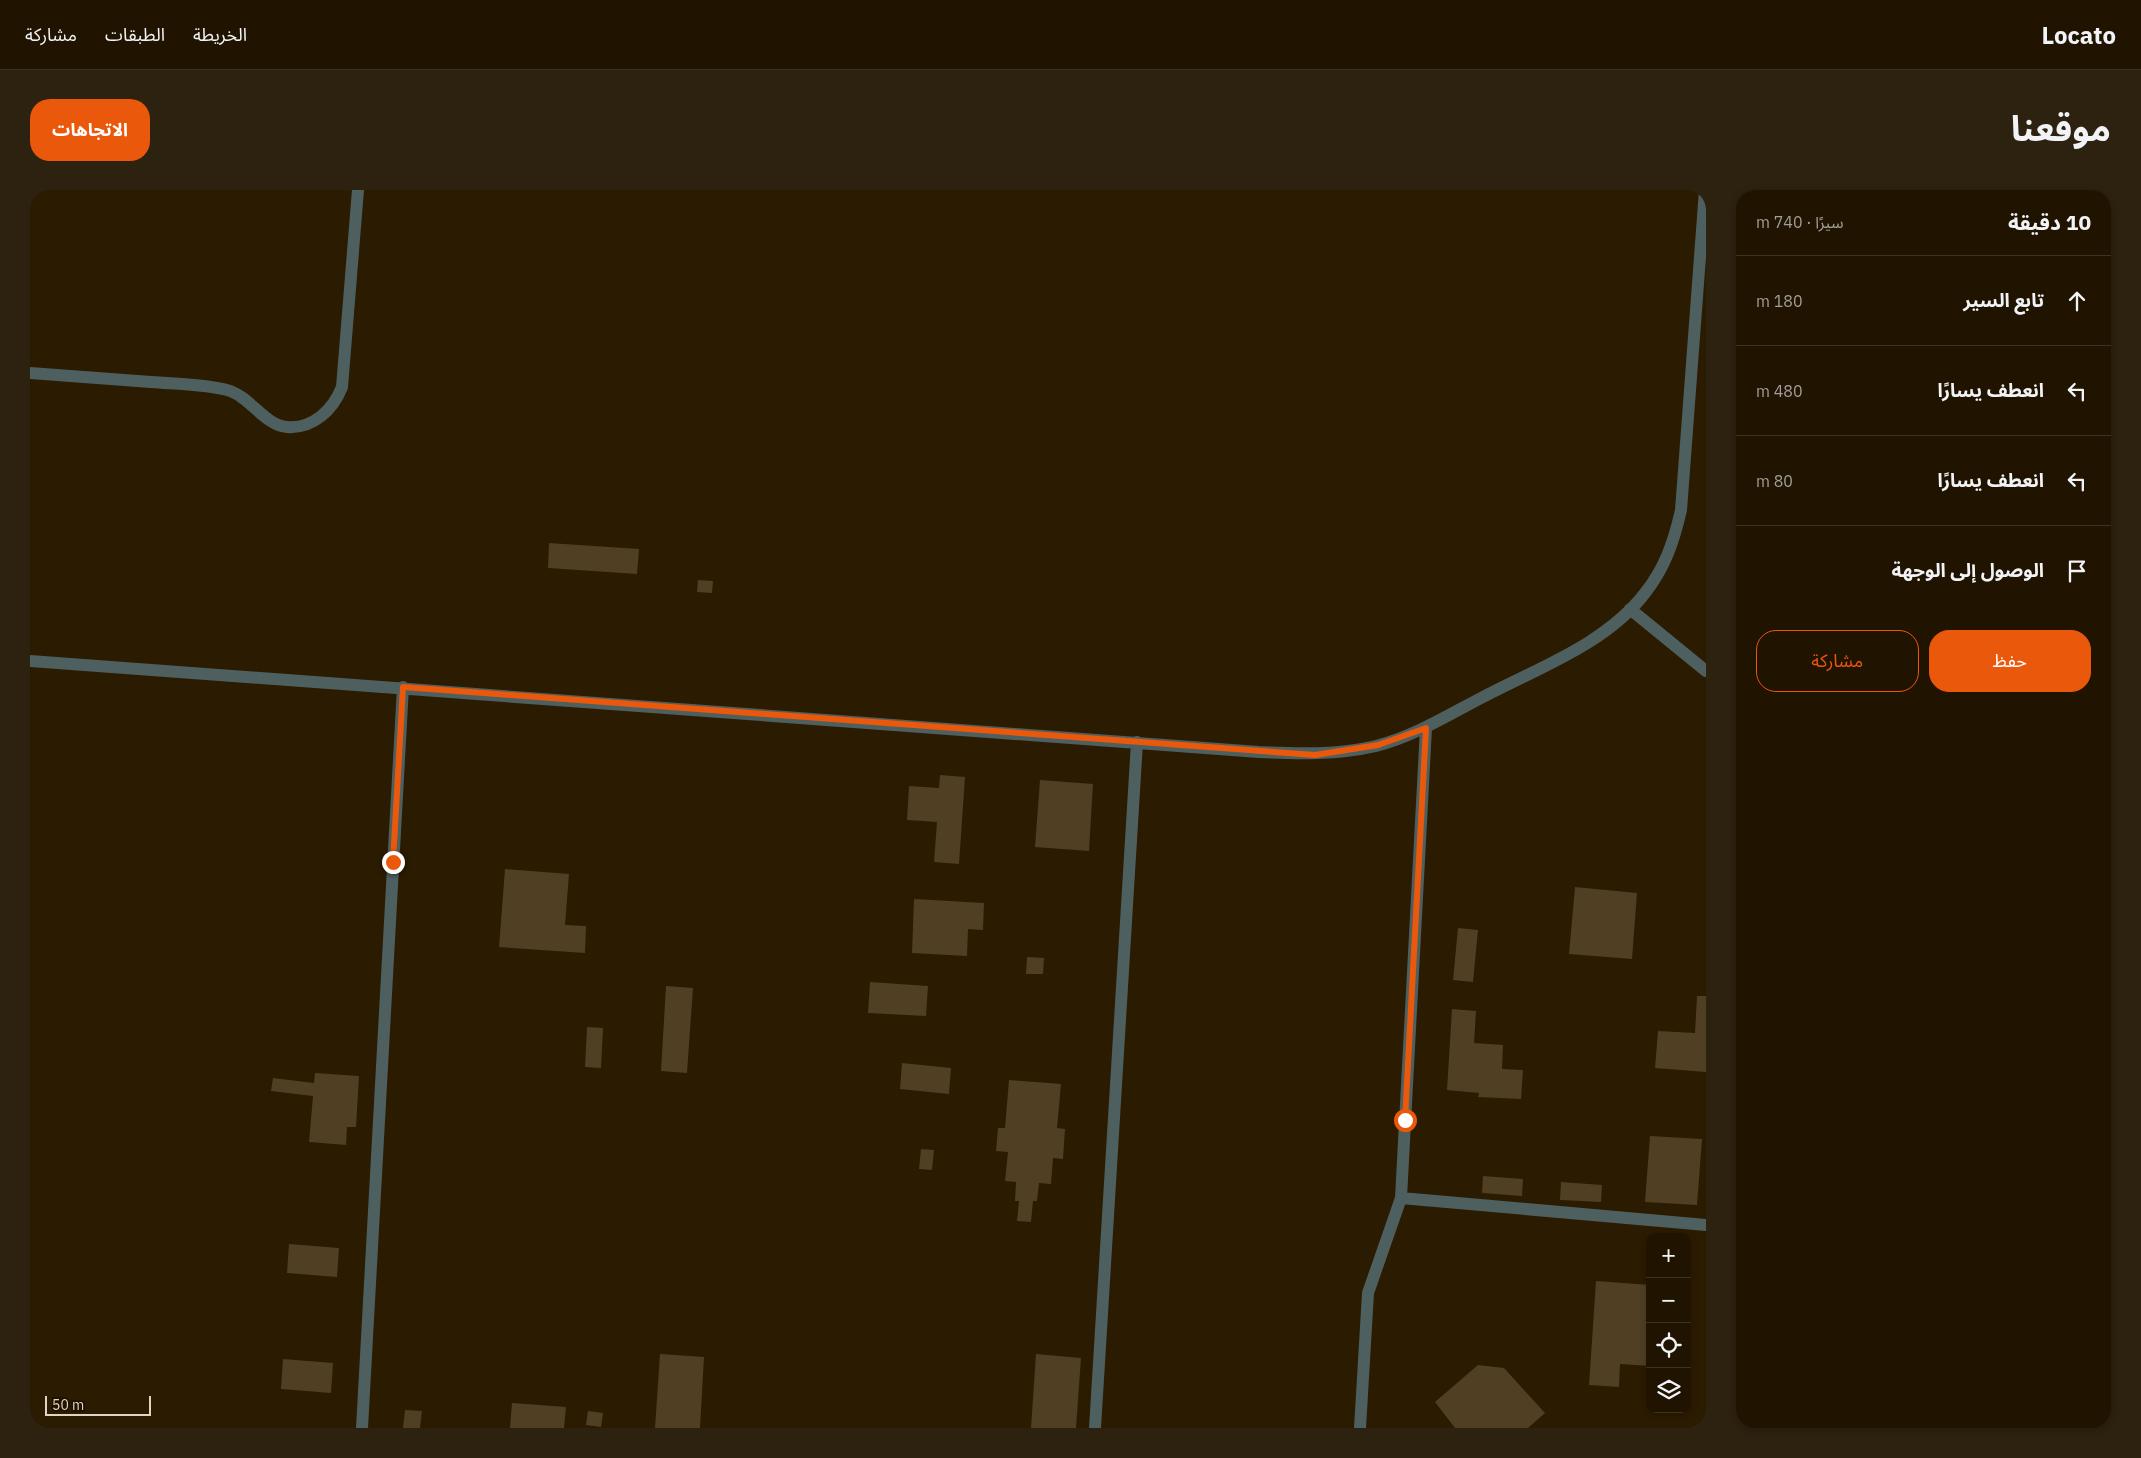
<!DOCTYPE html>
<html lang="ar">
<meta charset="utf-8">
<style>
:root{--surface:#201401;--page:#2d2110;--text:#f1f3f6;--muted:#a29e99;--line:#3d3323;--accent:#ea580c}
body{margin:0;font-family:"IBM Plex Sans","Noto Sans Arabic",sans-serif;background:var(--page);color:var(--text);direction:rtl}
.controls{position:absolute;right:15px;bottom:15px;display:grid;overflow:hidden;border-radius:10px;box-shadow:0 2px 8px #0003}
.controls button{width:45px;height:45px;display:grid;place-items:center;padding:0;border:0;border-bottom:1px solid var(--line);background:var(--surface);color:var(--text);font:25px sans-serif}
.scale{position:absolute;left:15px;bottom:12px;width:106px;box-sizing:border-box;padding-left:5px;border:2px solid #dfd4c5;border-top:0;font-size:14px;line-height:18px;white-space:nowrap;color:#dfd4c5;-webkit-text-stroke:4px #211200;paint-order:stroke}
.stop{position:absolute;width:15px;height:15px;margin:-11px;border:4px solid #ea580c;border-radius:50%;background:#fff}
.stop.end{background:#ea580c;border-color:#fff;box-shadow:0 1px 5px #0008}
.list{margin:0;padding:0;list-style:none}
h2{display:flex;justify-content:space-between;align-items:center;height:65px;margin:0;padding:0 20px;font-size:21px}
h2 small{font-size:16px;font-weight:400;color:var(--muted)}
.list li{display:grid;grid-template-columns:32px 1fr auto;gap:15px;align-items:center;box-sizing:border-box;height:90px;padding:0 20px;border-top:1px solid var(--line)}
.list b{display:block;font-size:19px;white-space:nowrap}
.list em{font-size:16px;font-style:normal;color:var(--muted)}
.actions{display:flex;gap:10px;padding:15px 20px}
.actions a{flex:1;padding:11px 0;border:1px solid var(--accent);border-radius:20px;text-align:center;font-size:18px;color:var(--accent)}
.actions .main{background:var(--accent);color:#fff}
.icon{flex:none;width:28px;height:28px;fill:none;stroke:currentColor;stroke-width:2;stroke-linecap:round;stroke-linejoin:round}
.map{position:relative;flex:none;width:1676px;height:1238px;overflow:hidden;direction:ltr;border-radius:20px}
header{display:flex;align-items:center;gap:30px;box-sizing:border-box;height:70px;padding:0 25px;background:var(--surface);border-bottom:1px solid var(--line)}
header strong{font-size:24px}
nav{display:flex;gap:28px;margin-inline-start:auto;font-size:18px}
.intro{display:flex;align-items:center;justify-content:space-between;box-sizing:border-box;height:120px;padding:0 30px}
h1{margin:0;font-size:35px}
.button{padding:12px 22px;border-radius:20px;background:var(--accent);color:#fff;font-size:18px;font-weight:700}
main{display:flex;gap:30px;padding:0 30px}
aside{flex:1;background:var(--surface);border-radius:20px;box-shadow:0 2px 8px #0003}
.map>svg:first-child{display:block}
.building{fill:#513f24}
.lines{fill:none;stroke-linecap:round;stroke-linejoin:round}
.street{stroke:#4e5f60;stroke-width:12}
.route{stroke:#ea580c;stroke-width:6}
</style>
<header>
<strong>Locato</strong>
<nav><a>الخريطة</a><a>الطبقات</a><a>مشاركة</a></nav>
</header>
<div class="intro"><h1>موقعنا</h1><a class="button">الاتجاهات</a></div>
<main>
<aside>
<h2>10 دقيقة<small>سيرًا · 740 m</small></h2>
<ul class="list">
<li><svg class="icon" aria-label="ahead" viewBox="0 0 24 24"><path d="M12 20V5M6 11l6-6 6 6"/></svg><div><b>تابع السير</b></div><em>180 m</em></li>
<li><svg class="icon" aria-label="left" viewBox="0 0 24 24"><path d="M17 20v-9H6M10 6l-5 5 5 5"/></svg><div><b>انعطف يسارًا</b></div><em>480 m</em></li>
<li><svg class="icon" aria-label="left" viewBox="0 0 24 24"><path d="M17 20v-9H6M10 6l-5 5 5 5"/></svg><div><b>انعطف يسارًا</b></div><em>80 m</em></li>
<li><svg class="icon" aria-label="arrive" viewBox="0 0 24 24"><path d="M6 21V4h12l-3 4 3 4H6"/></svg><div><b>الوصول إلى الوجهة</b></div></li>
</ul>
<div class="actions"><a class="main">حفظ</a><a>مشاركة</a></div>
</aside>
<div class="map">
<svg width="1676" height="1238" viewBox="0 0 1676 1238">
<rect width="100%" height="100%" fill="#2b1b01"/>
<path class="building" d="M519,353L609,359L607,384L518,378Z
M668,390L683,391L682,403L667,402Z
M910,585L935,587L929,674L904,672L907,632L877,630L879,596L909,598Z
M1010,590L1063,594L1059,661L1005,657Z
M475,679L539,684L535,735L556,736L555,763L469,757Z
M1545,697L1607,703L1602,769L1539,764Z
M884,709L954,713L953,740L938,739L937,766L882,763Z
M1428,738L1448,740L1443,792L1423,790Z
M997,767L1014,768L1013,784H996Z
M840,792L898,796L896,826L838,823Z
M636,796L663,798L657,883L631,881Z
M1667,806H1676V882L1625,878L1628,841L1665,843Z
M1422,819L1446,821L1444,853L1473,855L1472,879L1493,880L1491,909L1448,907L1449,903L1417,900Z
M557,837L573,838L571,878L555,877Z
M872,873L921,878L919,904L870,899Z
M285,883L329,886L326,937H317L316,955L279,952L283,906L241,901L243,888L284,893Z
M979,890L1031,894L1027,938L1035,939L1033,969L1023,968L1021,994L1009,993L1007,1011H1003L1001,1032L987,1031L989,1011H985L986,992L975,991L978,962L966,961L968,938H975Z
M1620,946L1672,949L1667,1015L1615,1012Z
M891,959L904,960L902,980L889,979Z
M1453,986L1493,989L1492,1006L1452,1003Z
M1531,992L1572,995L1571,1012L1530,1010Z
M259,1054L309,1058L307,1087L257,1083Z
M1566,1091L1620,1095V1176L1590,1174L1589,1197L1559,1195Z
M630,1164L674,1167L670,1238H625Z
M1006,1164L1051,1168L1046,1238H1001Z
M253,1169L303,1173L301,1203L251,1199Z
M1448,1175L1474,1178L1515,1223L1498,1238H1425L1405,1212Z
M482,1213L536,1217L534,1238H480Z
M375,1220L392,1221L390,1238H373Z
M558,1221L573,1223L571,1237L556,1235Z"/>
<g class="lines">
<path class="street" d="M0,183C40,186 81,189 121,192C147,194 173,194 197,200C220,206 235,236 257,237C283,239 303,220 312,197L328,0
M1600,419L1676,481
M0,471L1229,562C1269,564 1307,565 1346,556C1385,546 1418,525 1453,507C1508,478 1576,454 1615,403C1635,378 1644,351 1651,320L1675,0
M1371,1008L1676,1035
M332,1238L373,497
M1065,1238L1107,552
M1330,1238L1338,1103L1371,1008L1396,538"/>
</g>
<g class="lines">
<path class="route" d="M363,672L373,497L1285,565L1348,555L1396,538L1375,930"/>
</g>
</svg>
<div class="controls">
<button>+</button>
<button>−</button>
<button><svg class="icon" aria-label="locate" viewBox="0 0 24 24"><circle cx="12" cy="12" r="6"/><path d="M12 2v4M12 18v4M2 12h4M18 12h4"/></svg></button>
<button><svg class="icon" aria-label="layers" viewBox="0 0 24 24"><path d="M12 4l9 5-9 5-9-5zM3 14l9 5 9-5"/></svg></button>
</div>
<div class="scale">50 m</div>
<div class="stop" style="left:1375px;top:930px"></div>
<div class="stop end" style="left:363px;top:672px"></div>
</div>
</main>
